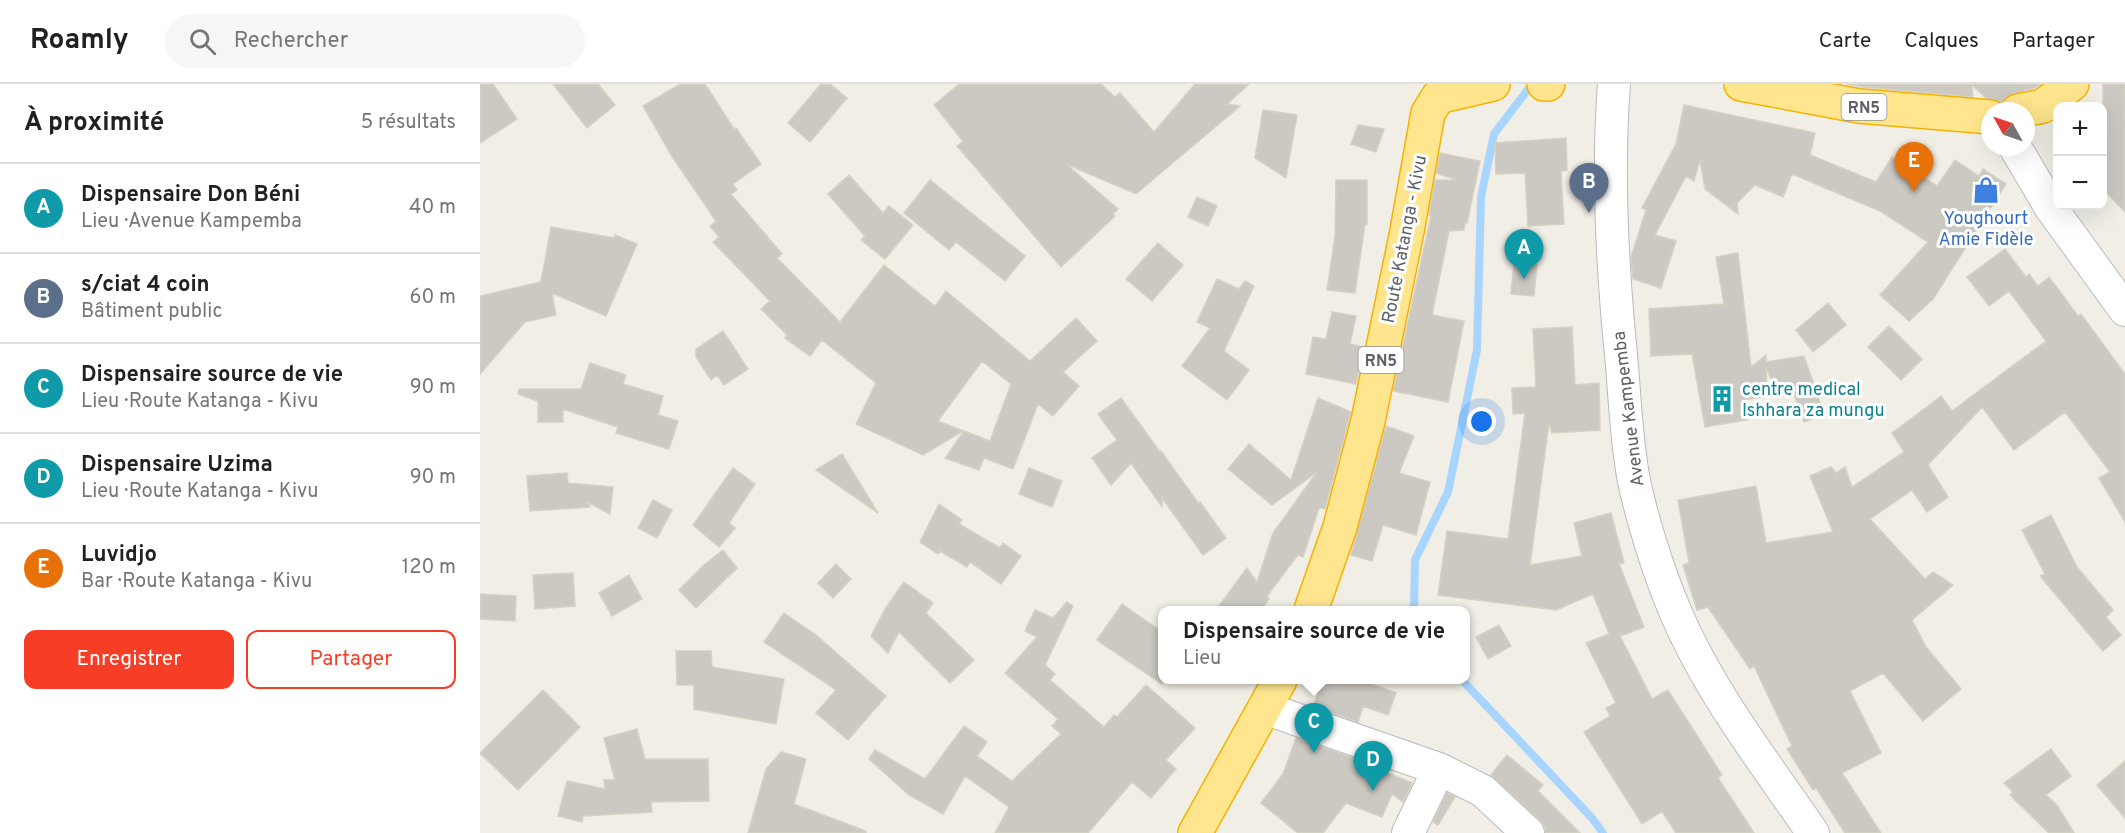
<!DOCTYPE html>
<html lang="fr">
<meta charset="utf-8">
<style>
:root{--surface:#fff;--page:#f6f6f6;--text:#202124;--muted:#757577;--line:#e0e0e0;--accent:#f63e26}
body{margin:0;font-family:Overpass,sans-serif;background:var(--page);color:var(--text)}
.controls{position:absolute;right:18px;top:18px;display:grid;overflow:hidden;border-radius:12px;box-shadow:0 6px 24px #0002}
.controls button{width:54px;height:54px;display:grid;place-items:center;padding:0;border:0;border-bottom:2px solid var(--line);background:var(--surface);color:var(--text);font:30px sans-serif}
.compass{position:absolute;left:1501px;top:18px;width:54px;height:54px;border-radius:50%;background:var(--surface);box-shadow:0 6px 24px #0002;rotate:310deg}
.you{position:absolute;left:1002px;top:338px;width:21px;height:21px;margin:-15px;border:4px solid #fff;border-radius:50%;background:#1a73e8;box-shadow:0 0 0 9px #1a73e833}
.badge{display:grid;place-items:center;width:39px;height:39px;border-radius:50%;background:var(--accent);color:#fff;font-size:20px;font-weight:700}
.pin{position:absolute;translate:-50% -50px;filter:drop-shadow(0 2px 3px #0008)}
.pin::after{content:'';position:absolute;top:32px;width:21px;height:18px;background:inherit;clip-path:polygon(0 0,100% 0,50% 100%)}
.popup{position:absolute;left:678px;top:522px;width:312px;height:78px;box-sizing:border-box;display:grid;place-content:center;border-radius:12px;background:var(--surface);filter:drop-shadow(0 2px 4px #0005);font-size:20px;white-space:nowrap;color:var(--muted)}
.popup b{font-size:22px;color:var(--text)}
.popup::after{content:'';position:absolute;left:50%;top:100%;margin-left:-12px;border:12px solid transparent;border-top-color:var(--surface)}
.list{margin:0;padding:0;list-style:none}
h2{display:flex;justify-content:space-between;align-items:center;height:78px;margin:0;padding:0 24px;font-size:26px}
h2 small{font-size:20px;font-weight:400;color:var(--muted)}
.list li{display:grid;grid-template-columns:39px 1fr auto;gap:18px;align-items:center;box-sizing:border-box;height:90px;padding:0 24px;border-top:2px solid var(--line)}
.list b{display:block;font-size:22px;white-space:nowrap}
.list p{margin:0;font-size:20px;white-space:nowrap;color:var(--muted)}
.list em{font-size:20px;font-style:normal;color:var(--muted)}
.actions{display:flex;gap:12px;padding:18px 24px}
.actions a{flex:1;padding:14px 0;border:2px solid var(--accent);border-radius:12px;text-align:center;font-size:21px;color:var(--accent)}
.actions .main{background:var(--accent);color:#fff}
.icon{flex:none;width:33px;height:33px;fill:none;stroke:currentColor;stroke-width:2;stroke-linecap:round;stroke-linejoin:round}
.map{position:relative;flex:none;width:1645px;height:749px;overflow:hidden}
header{display:flex;align-items:center;gap:36px;box-sizing:border-box;height:84px;padding:0 30px;background:var(--surface);border-bottom:2px solid var(--line)}
header strong{font-size:28px}
nav{display:flex;gap:33px;margin-inline-start:auto;font-size:21px}
.search{width:420px;height:54px;background:var(--page);display:flex;align-items:center;gap:15px;box-sizing:border-box;padding:0 21px;border-radius:33px;color:var(--muted);font-size:22px}
main{display:flex}
aside{flex:1;background:var(--surface)}
.map>svg:first-child{display:block}
.lines{fill:none;stroke-linecap:round;stroke-linejoin:round}
.stream{stroke:#a7d5ff;stroke-width:8}
.building{fill:#ccc8c2;stroke:#d6d1c3;stroke-width:1.5}
.minor-casing{stroke:#b8bbc0;stroke-width:34}
.highway-casing{stroke:#f6b200;stroke-width:36}
.minor{stroke:#fff;stroke-width:32}
.highway{stroke:#ffe68e;stroke-width:33}
.labels{text-anchor:middle;stroke-width:6;stroke-linejoin:round;paint-order:stroke}
.shield{fill:#fff;stroke:#8e9095;stroke-width:1.5}
.shield-label{font-size:16px;font-weight:bold;fill:#5d6167}
.shop-label{font-size:18px;fill:#366cbe;stroke:#fff}
.street-label{font-size:18px;fill:#5d6167;stroke:#fff}
.culture-label{font-size:18px;fill:#0d838f;stroke:#fff;text-anchor:start}
</style>
<header>
<strong>Roamly</strong>
<div class="search"><svg class="icon" aria-label="search" viewBox="0 0 24 24"><circle cx="10" cy="10" r="6"/><path d="M15 15l6 6"/></svg>Rechercher</div>
<nav><a>Carte</a><a>Calques</a><a>Partager</a></nav>
</header>
<main>
<aside>
<h2>À proximité<small>5 résultats</small></h2>
<ul class="list">
<li><span class="badge" style="background:#0f9aa8">A</span><div><b>Dispensaire Don Béni</b><p>Lieu · Avenue Kampemba</p></div><em>40 m</em></li>
<li><span class="badge" style="background:#5c6f8a">B</span><div><b>s/ciat 4 coin</b><p>Bâtiment public</p></div><em>60 m</em></li>
<li><span class="badge" style="background:#0f9aa8">C</span><div><b>Dispensaire source de vie</b><p>Lieu · Route Katanga - Kivu</p></div><em>90 m</em></li>
<li><span class="badge" style="background:#0f9aa8">D</span><div><b>Dispensaire Uzima</b><p>Lieu · Route Katanga - Kivu</p></div><em>90 m</em></li>
<li><span class="badge" style="background:#e8710a">E</span><div><b>Luvidjo</b><p>Bar · Route Katanga - Kivu</p></div><em>120 m</em></li>
</ul>
<div class="actions"><a class="main">Enregistrer</a><a>Partager</a></div>
</aside>
<div class="map">
<svg width="1645" height="749" viewBox="0 0 1645 749">
<rect width="100%" height="100%" fill="#f0eee5"/>
<g class="lines">
<path class="stream" d="M934,526L935,476L968,408L997,266L1001,113L1014,50L1052,0
M982,596L1112,734L1123,749"/>
</g>
<path class="building" d="M0,0H13L37,35L0,59Z
M73,0H118L135,21L107,44Z
M200,0H225L254,45L256,44L281,80L253,100L257,106L251,110L302,170L297,174L360,238L404,181L455,222L466,207L550,277L596,234L617,257L583,288L599,302L573,332L558,320L533,385L504,374L499,386L465,374L484,347L510,357L531,300L502,277L458,337L483,347L443,371L376,340L396,299L342,256L330,272L305,254L307,251L281,225L290,217L233,158L239,153L230,142L236,137L193,74L163,22Z
M341,0H350L367,14L330,58L308,39Z
M479,0H621L635,13L640,9L674,48L715,0H769L747,20L760,22L656,110L586,80L638,125L633,130L635,132L581,183L477,62L483,57L454,21Z
M1367,0H1561L1555,4L1534,9L1526,13L1522,19L1506,14L1492,1L1493,13L1382,3Z
M1623,0H1645V128L1623,105Z
M1204,21L1335,49L1330,71L1396,98L1412,73L1457,102L1475,76L1499,92L1503,85L1526,100L1453,215L1429,237L1400,211L1448,158L1400,127L1312,90L1303,113L1275,101L1257,119L1258,130L1225,105L1220,76L1214,97L1206,92L1175,151L1196,157L1181,204L1153,195L1151,173L1166,126L1162,124L1196,60Z
M783,26L817,31L806,94L775,74Z
M878,41L904,45L896,68L871,60Z
M1086,54L1087,86L1081,87L1084,140L1048,142L1045,89L1016,90L1015,59Z
M960,69L1000,77L987,139H985L984,146L969,147L952,231L984,237L968,318L913,307L951,132L949,131L955,96H977L956,89Z
M369,91L403,129L409,122L433,141L405,175L381,156L385,152L348,110Z
M450,96L545,172L525,197L476,158L469,166L424,129Z
M856,96H887V140H885L875,209L847,206L855,152Z
M717,113L737,122L728,142L708,133Z
M71,143L134,154L135,151L157,160L126,232L72,209L76,231L45,238L0,290V212L61,198Z
M678,159L703,181L672,217L646,195Z
M1525,165L1546,193L1549,190L1558,202L1569,193L1598,232L1601,230L1645,290V438L1619,394L1630,388L1585,328L1534,366L1502,323L1448,381L1468,413L1447,428L1432,406L1390,435L1445,495L1453,488L1473,501L1432,536L1446,563L1481,605L1443,637L1403,589L1370,607L1401,669L1362,689L1401,749H1365L1336,704L1333,706L1307,665L1312,662L1274,582L1270,585L1228,523L1217,526L1203,481L1209,479L1198,416L1276,402L1286,459L1353,448L1330,392L1351,383L1356,389L1365,383L1372,403L1424,368L1412,349L1440,328L1461,312L1472,327L1566,257L1529,207L1509,222L1487,193Z
M1258,169L1271,283L1286,271V278L1324,272L1344,330L1324,338L1313,307L1297,310L1286,283L1287,312L1263,316L1267,336L1225,343L1212,270L1171,272L1169,225L1244,220L1236,173Z
M1034,179L1057,181L1054,212L1031,210Z
M737,195L759,205L765,197L774,202L744,267L769,286L747,316L702,282L730,244L717,238Z
M1348,219L1366,241L1333,268L1316,246Z
M852,228L876,232L870,260L884,263L876,300L826,290L833,253L846,255Z
M1409,242L1442,275L1421,296L1388,263Z
M1092,243L1095,301L1119,299L1120,346L1072,349L1069,339L1050,481L1102,472L1094,439L1131,429L1144,479L1139,480L1164,543L1140,552L1172,615L1188,606L1242,691L1238,694L1274,749H1196L1182,727L1162,740L1104,648L1130,632L1126,624L1136,619L1106,559L1129,550L1113,510L1076,526L958,511L967,447L1028,455L1045,329L1033,330L1032,304L1056,303L1053,245Z
M243,247L268,285L244,301L237,291L231,296L216,273V265Z
M110,279L146,291L143,300L183,312L178,331L198,337L189,365L136,349L138,343L83,325V338H58V317L38,310L39,305H101Z
M641,314L680,368L681,367L719,420L720,418L746,454L723,471L682,414V423L651,379L631,401L612,374L637,356L618,330Z
M838,314L871,328L845,425L839,424L823,473L818,471L787,512L789,515L781,526H736L767,484L777,498L793,449L837,388L792,421L748,385L769,360L811,396Z
M906,342L934,352L919,389L950,398L936,451L903,441L892,477L871,471Z
M362,370L398,429L336,386Z
M253,384L275,400L249,439L255,444L239,463L213,441Z
M549,384L582,397L572,423L539,410Z
M87,389L88,399L133,403L130,430L107,418L110,423L50,427L47,392Z
M173,416L192,426L177,454L158,444Z
M459,420L482,436L479,440L520,464L523,459L541,472L521,500L490,478L487,483L460,467L458,470L440,458Z
M1571,431L1597,483L1633,526L1626,533L1641,551L1623,567L1560,492L1565,490L1542,446Z
M243,466L257,484L216,524L199,506L224,481Z
M356,480L371,495L353,514L338,499Z
M93,489L95,522L55,525L53,491Z
M149,491L162,515L132,532L119,509Z
M424,498L453,519L446,529L494,576L470,599L419,548L408,569L391,552L405,525Z
M0,510L36,512L35,537L0,535Z
M587,518L593,522L565,581L575,590L570,596L624,643L634,631L637,633L666,601L715,644L686,676L696,685L671,714L652,698L608,749H515L529,723L485,692L463,730L429,711L389,675L395,666L445,695L484,642L507,658L497,672L532,697L581,650L572,642L578,635L525,589L557,553L545,547L555,526L573,534Z
M642,520L682,548V600L617,556Z
M304,529L336,551L406,612L368,656L336,629L356,606L284,558Z
M1019,541L1031,562L1008,575L996,553Z
M196,567H231L232,583L304,595L296,640L214,625V601H197Z
M843,596H881L916,609L908,631L883,622L878,638L833,622Z
M63,606L100,643L38,706L0,669Z
M157,645L165,675H228L229,717L171,718L172,728L103,732L102,738L78,732L87,697L125,705L124,696H135L124,654Z
M816,654L865,671L932,699L923,718L912,710L902,733L866,719L843,749H818L781,719L803,690Z
M1571,665L1591,692L1566,711L1577,721L1594,749H1569L1530,711L1533,708L1524,699Z
M301,668L326,675L314,720L386,747V749H268L286,685Z
M1027,671L1063,701L1058,707L1100,749H1065V743L1060,736L1011,691Z
M1645,677V734L1617,701Z
M967,709L975,713L958,741L953,738Z"/>
<g class="lines">
<defs>
<path id="minor" d="M1134,0C1127,91 1132,181 1141,271C1145,313 1146,356 1154,397C1162,435 1178,486 1193,522C1227,605 1283,676 1333,749
M1535,63L1571,124L1645,226
M784,624L959,685L1003,707L1048,749
M928,749L959,685"/>
<path id="highway" d="M1064,0H1068
M1261,0L1379,22L1510,33
M1538,27L1563,22L1592,0
M831,526L860,443L888,337L927,147L948,29L958,13L1013,0
M715,749L800,596"/>
</defs>
<use href="#minor" class="minor-casing"/>
<use href="#highway" class="highway-casing"/>
<use href="#minor" class="minor"/>
<use href="#highway" class="highway"/>
</g>
<defs>
<symbol id="shop-bare" viewBox="-9 -9 18 18"><path d="M-5-2.5h2.3a2.7 3.5 0 0 1 5.4 0H5L5.5 6h-11ZM-1.5-2.5h3a1.5 2.3 0 0 0-3 0Z" fill="#3f7fe0" stroke="#fff" stroke-width="2.5" paint-order="stroke"/></symbol>
<symbol id="building-bare" viewBox="-9 -9 18 18"><path d="M-4-6H4V6H1V3H-1V6H-4ZM-2.5-4.3h1.7v1.8h-1.7ZM.8-4.3h1.7v1.8H.8ZM-2.5-1h1.7V.8h-1.7ZM.8-1h1.7V.8H.8Z" fill="#0f9aa8" stroke="#fff" stroke-width="2.5" paint-order="stroke"/></symbol>
</defs>
<g fill-rule="evenodd">
<use href="#shop-bare" x="1487" y="87" width="38" height="38"/>
<use href="#building-bare" x="1223" y="296" width="38" height="38"/>
</g>
<g class="labels">
<g class="shield">
<rect x="1361.5" y="10" width="45" height="26" rx="4.5"/>
<rect x="878.5" y="263" width="45" height="26" rx="4.5"/>
</g>
<g class="shield-label">
<text x="1384" y="29">RN5</text>
<text x="901" y="282">RN5</text>
</g>
<g class="shop-label">
<text x="1506" y="140">Youghourt<tspan x="1506" dy="21">Amie Fidèle</tspan></text>
</g>
<g class="street-label">
<text transform="translate(924 155) rotate(-79)" y="6">Route Katanga - Kivu</text>
<text transform="translate(1148 325) rotate(-97)" y="6">Avenue Kampemba</text>
</g>
<g class="culture-label">
<text x="1262" y="311">centre medical<tspan x="1262" dy="21">Ishhara za mungu</tspan></text>
</g>
</g>
</svg>
<div class="controls">
<button>+</button>
<button>−</button>
</div>
<svg class="compass" viewBox="-18 -18 36 36"><path d="M0-13l5 13h-10z" fill="#e53935"/><path d="M0 13l5-13h-10z" fill="#757577"/></svg>
<div class="you"></div>
<div class="pin badge" style="left:1044px;top:195px;background:#0f9aa8">A</div>
<div class="pin badge" style="left:1109px;top:129px;background:#5c6f8a">B</div>
<div class="pin badge" style="left:834px;top:669px;background:#0f9aa8">C</div>
<div class="popup"><b>Dispensaire source de vie</b>Lieu</div>
<div class="pin badge" style="left:893px;top:707px;background:#0f9aa8">D</div>
<div class="pin badge" style="left:1434px;top:108px;background:#e8710a">E</div>
</div>
</main>
